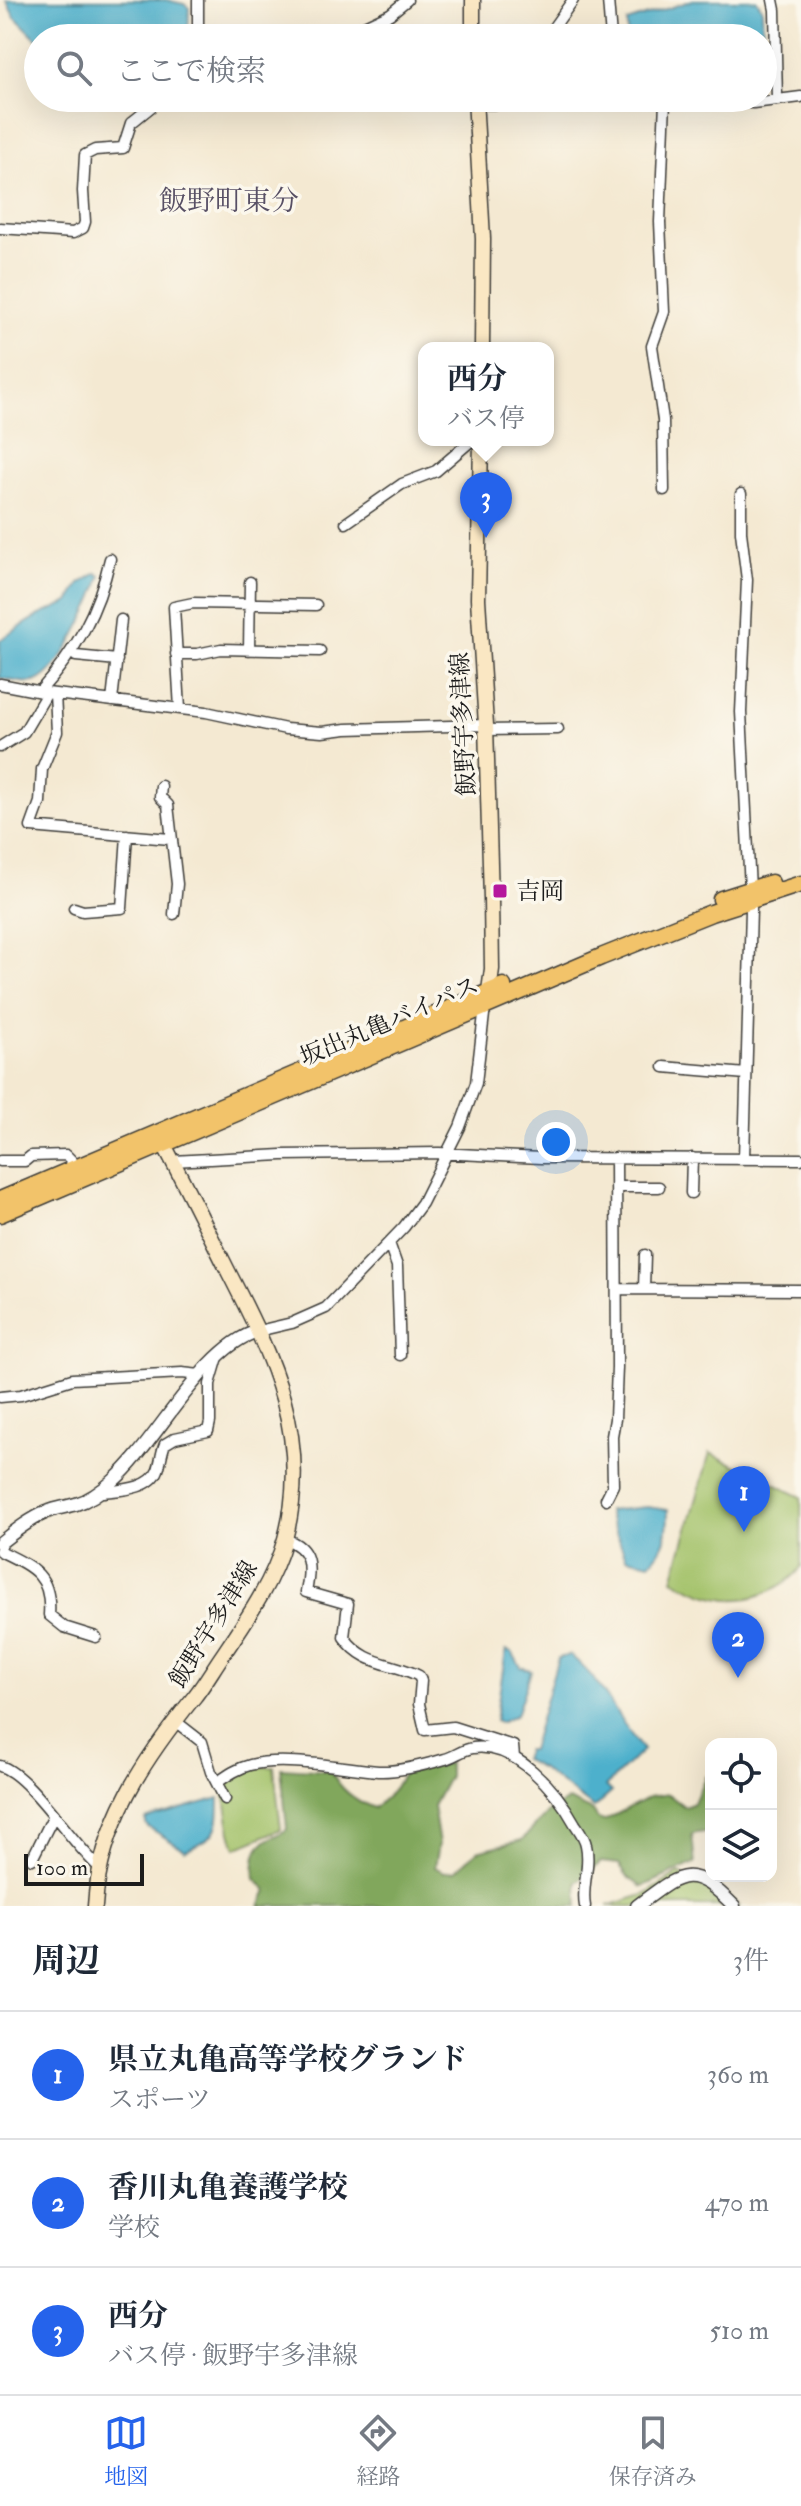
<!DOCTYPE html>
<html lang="ja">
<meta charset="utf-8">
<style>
:root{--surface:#fff;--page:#f6f6f7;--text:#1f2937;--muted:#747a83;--line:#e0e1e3;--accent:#2563eb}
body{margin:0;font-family:"IM FELL Double Pica","Noto Serif JP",serif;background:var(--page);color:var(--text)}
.controls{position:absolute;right:24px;bottom:24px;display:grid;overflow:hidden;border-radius:16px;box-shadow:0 8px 32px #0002}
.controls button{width:72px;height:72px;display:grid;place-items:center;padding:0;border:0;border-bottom:2px solid var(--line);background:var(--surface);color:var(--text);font:40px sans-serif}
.scale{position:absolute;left:24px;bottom:20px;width:120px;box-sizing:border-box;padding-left:8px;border:4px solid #1c1c1c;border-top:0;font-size:22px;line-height:28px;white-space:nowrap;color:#1c1c1c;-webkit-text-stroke:6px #fbf7ec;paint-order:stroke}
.you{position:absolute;left:556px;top:1142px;width:28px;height:28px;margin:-20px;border:6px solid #fff;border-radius:50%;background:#1a73e8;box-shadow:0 0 0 12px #1a73e833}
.badge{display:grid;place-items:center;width:52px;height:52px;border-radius:50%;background:var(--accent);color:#fff;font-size:26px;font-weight:700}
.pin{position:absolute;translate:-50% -66px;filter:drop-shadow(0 2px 4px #0008)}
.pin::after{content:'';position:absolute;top:42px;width:28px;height:24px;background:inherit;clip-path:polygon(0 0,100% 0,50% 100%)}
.popup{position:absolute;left:418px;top:342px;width:136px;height:104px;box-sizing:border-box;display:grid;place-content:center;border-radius:16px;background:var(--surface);filter:drop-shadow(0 2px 6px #0005);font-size:26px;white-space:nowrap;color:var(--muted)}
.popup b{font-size:30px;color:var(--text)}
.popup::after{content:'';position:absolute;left:50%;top:100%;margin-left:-16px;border:16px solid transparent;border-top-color:var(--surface)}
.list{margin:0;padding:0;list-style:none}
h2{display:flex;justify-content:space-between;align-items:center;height:104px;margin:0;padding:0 32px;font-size:34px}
h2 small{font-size:26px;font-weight:400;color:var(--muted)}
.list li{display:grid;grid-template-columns:52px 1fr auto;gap:24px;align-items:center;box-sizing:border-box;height:128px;padding:0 32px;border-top:2px solid var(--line)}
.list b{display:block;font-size:30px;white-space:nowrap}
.list p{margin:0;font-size:26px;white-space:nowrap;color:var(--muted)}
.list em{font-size:26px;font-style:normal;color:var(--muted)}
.icon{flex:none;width:44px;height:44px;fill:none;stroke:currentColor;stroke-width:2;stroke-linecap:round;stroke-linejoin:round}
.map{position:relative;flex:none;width:801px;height:1906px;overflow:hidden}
.search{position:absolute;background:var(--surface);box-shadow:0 8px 32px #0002;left:24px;right:24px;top:24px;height:88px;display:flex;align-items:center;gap:20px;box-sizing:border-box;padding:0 28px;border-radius:44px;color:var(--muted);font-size:30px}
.sheet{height:488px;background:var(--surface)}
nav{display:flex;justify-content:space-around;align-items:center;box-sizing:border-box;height:112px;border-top:2px solid var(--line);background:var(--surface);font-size:22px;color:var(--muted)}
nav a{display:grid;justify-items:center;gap:4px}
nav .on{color:var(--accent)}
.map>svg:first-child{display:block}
.green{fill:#a2c168;stroke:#5f6e42;stroke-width:2}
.forest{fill:#81a75c;stroke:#4e623c;stroke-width:2}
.water{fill:#4db0cc;stroke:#346674;stroke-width:2}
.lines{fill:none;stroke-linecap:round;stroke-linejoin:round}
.minor-casing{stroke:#3c3b37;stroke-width:13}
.tertiary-casing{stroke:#3c3b37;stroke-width:15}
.secondary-casing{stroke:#3c3b37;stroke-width:17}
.trunk-casing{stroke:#3c3b37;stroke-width:19}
.minor{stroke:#fff;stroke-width:10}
.tertiary{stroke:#fff;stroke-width:12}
.secondary{stroke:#fae7c3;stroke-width:14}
.trunk{stroke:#f2c36a;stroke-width:16}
.poi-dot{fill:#b5179e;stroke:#fbf7ec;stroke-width:3}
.labels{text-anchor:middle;stroke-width:7;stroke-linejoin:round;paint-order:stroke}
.street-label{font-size:24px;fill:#1c1c1c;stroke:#fbf7ec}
.poi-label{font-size:24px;fill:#1c1c1c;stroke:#fbf7ec;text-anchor:start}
.quarter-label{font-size:28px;fill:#585065;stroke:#fbf7ec}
</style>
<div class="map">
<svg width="801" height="1906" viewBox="0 0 801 1906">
<rect width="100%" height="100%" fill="#fbf7ec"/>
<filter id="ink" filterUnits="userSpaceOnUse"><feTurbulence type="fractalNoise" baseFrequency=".0125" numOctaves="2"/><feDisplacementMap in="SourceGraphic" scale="16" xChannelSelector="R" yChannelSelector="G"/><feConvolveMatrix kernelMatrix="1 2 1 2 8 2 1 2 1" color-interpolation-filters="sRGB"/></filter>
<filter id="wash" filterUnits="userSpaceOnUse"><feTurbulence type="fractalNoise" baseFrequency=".006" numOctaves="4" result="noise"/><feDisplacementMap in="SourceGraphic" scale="32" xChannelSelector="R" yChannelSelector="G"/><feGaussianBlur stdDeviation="1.8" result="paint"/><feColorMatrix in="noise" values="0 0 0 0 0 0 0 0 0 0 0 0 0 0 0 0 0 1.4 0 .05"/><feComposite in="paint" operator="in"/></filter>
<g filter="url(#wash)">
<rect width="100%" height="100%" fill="#f4e9d2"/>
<path class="green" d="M710,1453L801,1497C801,1511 801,1555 801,1566C799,1573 790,1579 784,1583C746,1609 710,1601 673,1579Z
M252,1767H274L281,1829L236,1848C227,1827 228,1805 222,1784Z
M679,1873L740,1906H608L646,1894Z"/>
<path class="forest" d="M449,1763V1776L433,1806L439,1844L435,1867L444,1872L455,1871L477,1851L522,1840L551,1809L569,1800L593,1811L598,1819L604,1821L649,1797L668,1794L685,1807L694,1803L705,1777L711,1774V1831L692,1834L695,1863L642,1887L629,1878L619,1864L601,1862L577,1882L578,1906H260L267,1890L255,1879C254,1869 254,1851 262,1844C268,1838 280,1835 287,1829L281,1768L331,1771C341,1790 354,1800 374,1808L392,1792L403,1774Z"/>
<path class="water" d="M6,0H166L184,4L189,8L188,38H38V40L15,17Z
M693,0H757L762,9L763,38H627V22Z
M97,573L101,576C94,601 62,671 37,681C25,685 12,680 0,678V640L38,616L69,602L80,584Z
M647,1507L668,1510C668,1534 667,1544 650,1563L626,1558C622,1545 609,1521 608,1511Z
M506,1650L512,1652L521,1667L531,1671L516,1715L500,1723L495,1721Z
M570,1655C607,1685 615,1718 643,1750L606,1786L612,1792L594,1808L540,1768L523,1759L526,1750H531L558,1658Z
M219,1798C219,1832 216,1837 185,1850L147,1826L145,1819Z"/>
</g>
<g filter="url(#ink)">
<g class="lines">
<defs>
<path id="minor" d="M608,0L611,38
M773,0L775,10L777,100
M198,38V0
M339,38L390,14L407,0
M546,38L573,0
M644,98L753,103L801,97
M470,104H494L502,98
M0,228L73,233L83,228L85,222L83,191L85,155L95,150L123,148L131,123L162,98
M664,490L663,420L652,346L664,312L660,222L665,101
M741,494V532L747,580L741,712L751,909L744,1158
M346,523L402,484L436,471L472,440
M249,650L250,582
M176,654H197L221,649L320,651
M76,656L117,660
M0,684L47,693L206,712L286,729L322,732L346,729L486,725
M40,691C76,651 98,612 110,559
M55,694L57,732L42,769L40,802L31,827L170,839
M112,701L121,620
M180,709L174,607L193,603L316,605
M486,730L558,729
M0,747L24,732L47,693
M161,786L160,797L168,805L177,884L174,914
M74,908L83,911L122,908L127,835
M664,1067L746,1074
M0,1161H25L31,1156L66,1155L78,1167
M173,1161L282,1155L439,1153L541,1158L801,1159
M616,1187H659
M691,1193L692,1158
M389,1243L397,1266L400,1355
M617,1289L801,1290
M644,1289L645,1255
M258,1331L292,1323L326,1308L404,1227L422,1203L460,1127L476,1083L485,1006
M0,1397L21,1395L72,1379L182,1373L200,1375
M101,1490L104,1492C121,1490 151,1489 158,1470C161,1462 161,1453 165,1444L175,1438L208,1431L210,1422V1384L218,1357
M606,1499L613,1485L612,1436L615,1419L617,1367L616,1158
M285,1539C312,1548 311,1567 306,1592L348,1604L344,1637C364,1666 393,1662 419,1676L421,1681L419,1704L425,1730L453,1727L513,1746L514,1757
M0,1551C33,1567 52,1575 49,1615L64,1627L96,1637
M175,1721L202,1742L211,1772L225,1799
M0,1766C30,1775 72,1844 99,1867
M218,1782C228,1775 238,1768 250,1765C284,1756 343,1768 378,1771C399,1772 425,1765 445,1759C454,1757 463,1749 473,1748C515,1742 557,1791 575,1824C579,1830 585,1838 586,1845C591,1866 581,1887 585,1906
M32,1859L53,1817"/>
<path id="tertiary" d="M0,1543C14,1532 30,1519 47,1512C56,1508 66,1507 76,1504C90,1500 103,1490 113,1481C157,1443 203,1347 258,1331
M637,1906C682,1872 691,1862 734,1906"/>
<path id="secondary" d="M473,38V0
M475,98L483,239L482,348
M481,440L478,599L486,725L491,899L492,969L488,998
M95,1906C100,1823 144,1759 195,1696C205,1683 213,1669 222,1656C247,1619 273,1582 285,1539C312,1439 273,1359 229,1273C206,1227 184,1182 160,1137"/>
<path id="trunk" d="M721,899L771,883
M0,1200L503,986
M0,1214L601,957L711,913L801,884"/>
</defs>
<use href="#minor" class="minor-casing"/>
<use href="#tertiary" class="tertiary-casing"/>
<use href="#secondary" class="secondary-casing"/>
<use href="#trunk" class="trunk-casing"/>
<use href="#minor" class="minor"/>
<use href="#tertiary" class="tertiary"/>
<use href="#secondary" class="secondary"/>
<use href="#trunk" class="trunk"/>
</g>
</g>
<rect class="poi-dot" x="492" y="883" width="16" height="16" rx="4"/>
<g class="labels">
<g class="street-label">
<text transform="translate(463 724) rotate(-93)" y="8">飯野宇多津線</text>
<text transform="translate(389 1021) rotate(-23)" y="8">坂出丸亀バイパス</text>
<text transform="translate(213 1624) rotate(-58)" y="8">飯野宇多津線</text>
</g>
<g class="poi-label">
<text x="516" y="899">吉岡</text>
</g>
<g class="quarter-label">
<text x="229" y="210">飯野町東分</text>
</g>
</g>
</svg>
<div class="controls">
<button><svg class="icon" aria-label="locate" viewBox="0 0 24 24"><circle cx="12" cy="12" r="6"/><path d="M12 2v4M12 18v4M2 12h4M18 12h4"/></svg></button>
<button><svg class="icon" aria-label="layers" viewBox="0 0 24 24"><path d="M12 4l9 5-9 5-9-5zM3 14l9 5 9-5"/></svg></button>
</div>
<div class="scale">100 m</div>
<div class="you"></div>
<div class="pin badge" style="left:744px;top:1532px">1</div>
<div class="pin badge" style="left:738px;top:1678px">2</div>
<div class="pin badge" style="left:486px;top:538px">3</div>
<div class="popup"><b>西分</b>バス停</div>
<div class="search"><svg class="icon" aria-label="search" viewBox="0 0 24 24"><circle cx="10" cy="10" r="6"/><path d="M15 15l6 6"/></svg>ここで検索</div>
</div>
<section class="sheet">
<h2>周辺<small>3件</small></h2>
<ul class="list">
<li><span class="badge">1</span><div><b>県立丸亀高等学校グランド</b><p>スポーツ</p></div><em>360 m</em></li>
<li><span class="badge">2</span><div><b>香川丸亀養護学校</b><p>学校</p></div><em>470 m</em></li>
<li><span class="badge">3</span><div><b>西分</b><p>バス停 · 飯野宇多津線</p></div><em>510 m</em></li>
</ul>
</section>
<nav>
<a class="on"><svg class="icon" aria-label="map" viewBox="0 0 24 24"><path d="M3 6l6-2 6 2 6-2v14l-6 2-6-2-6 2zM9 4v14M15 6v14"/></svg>地図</a>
<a><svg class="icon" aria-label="directions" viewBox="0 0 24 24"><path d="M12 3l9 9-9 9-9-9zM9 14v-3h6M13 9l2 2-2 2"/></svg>経路</a>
<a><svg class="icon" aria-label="saved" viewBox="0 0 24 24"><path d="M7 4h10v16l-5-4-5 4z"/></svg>保存済み</a>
</nav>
